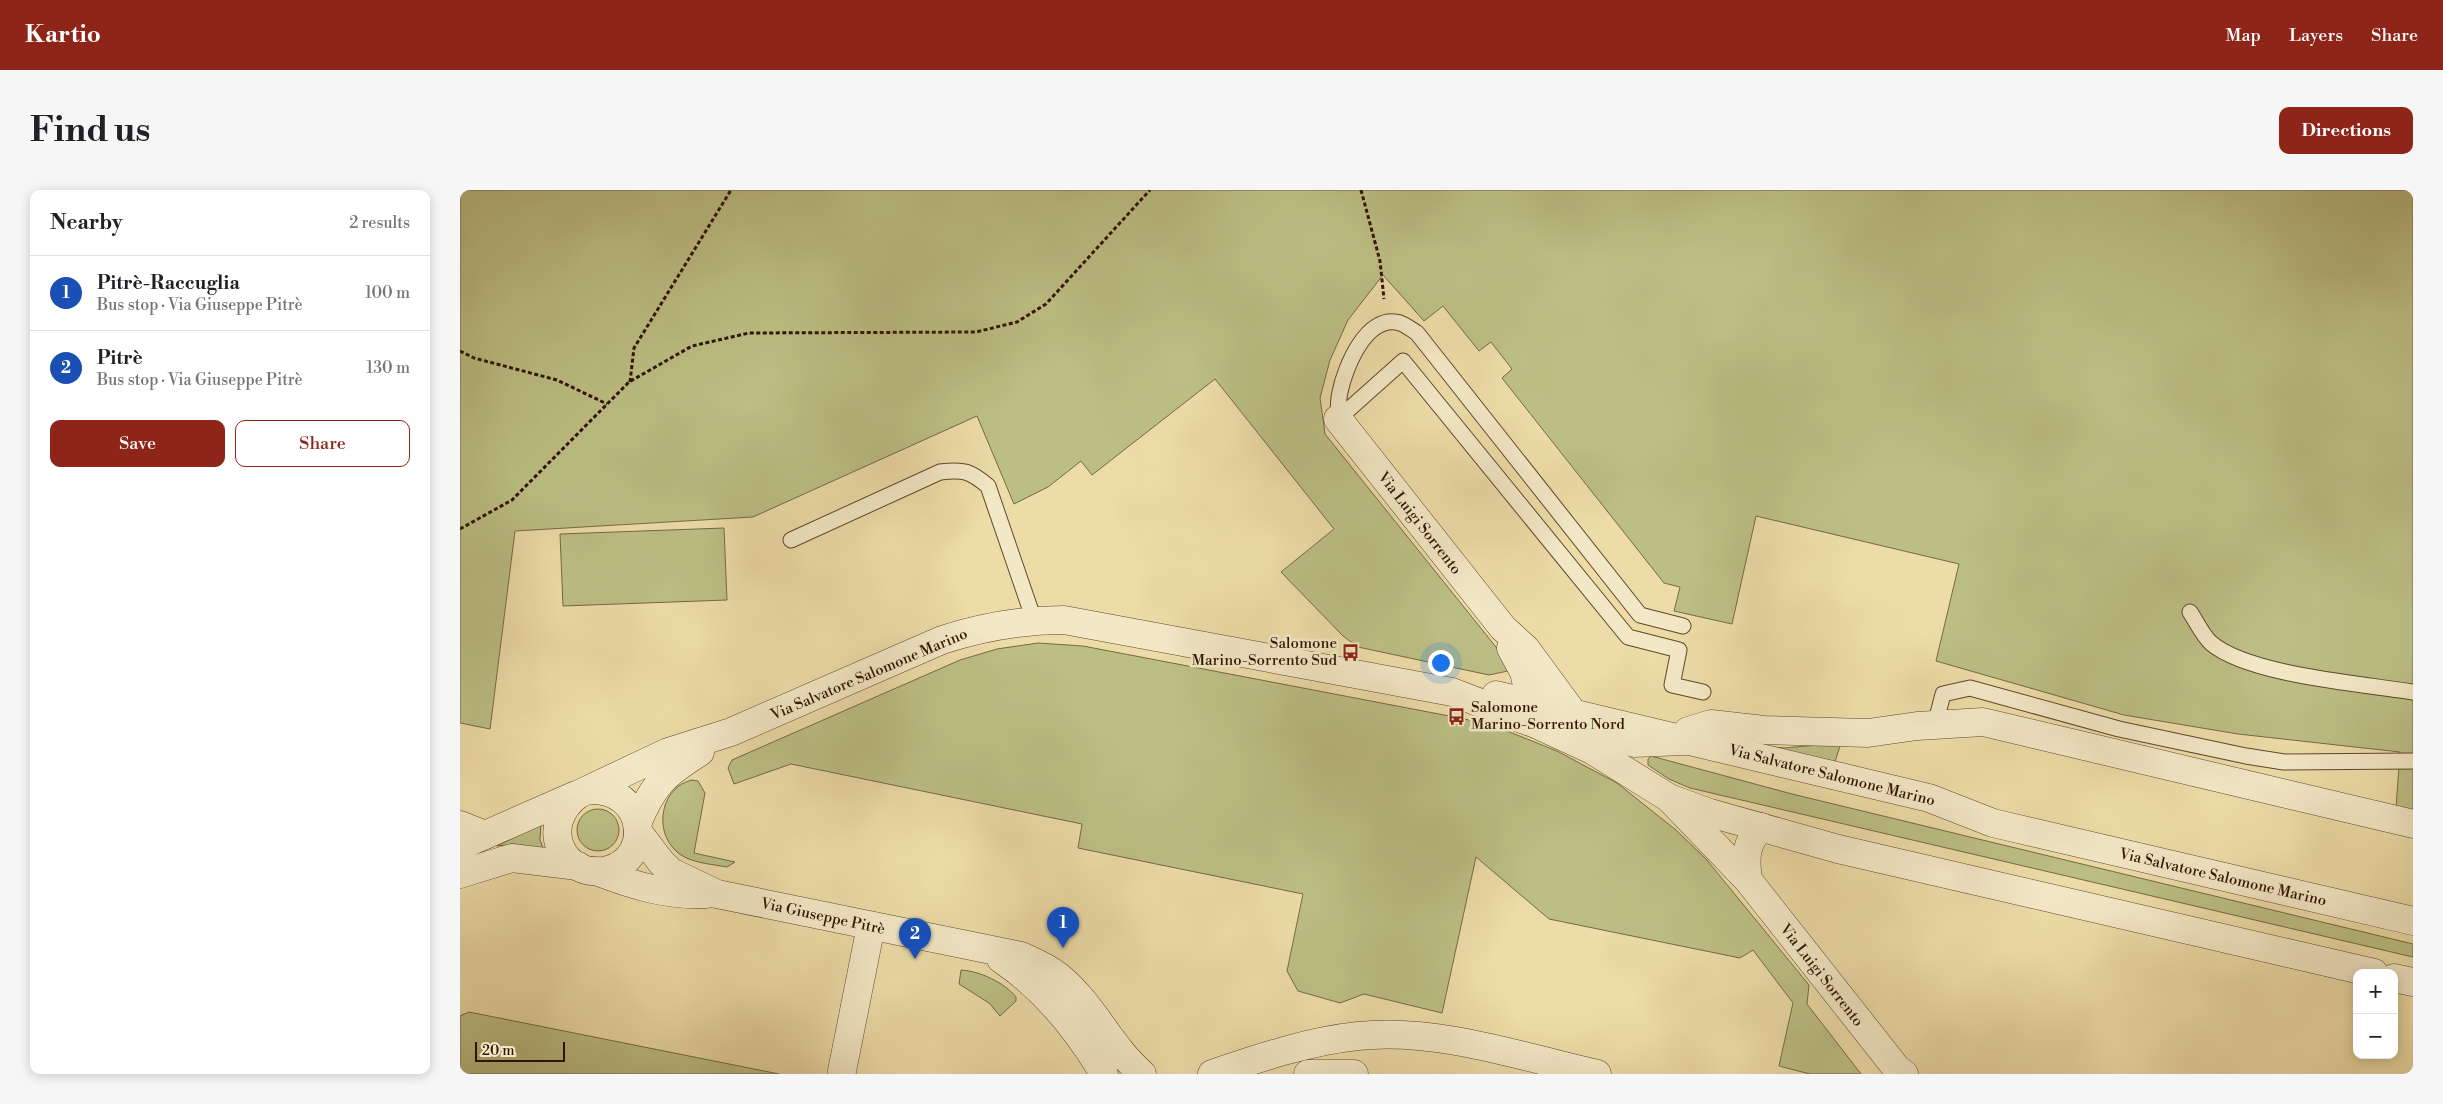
<!DOCTYPE html>
<meta charset="utf-8">
<style>
:root{--surface:#fff;--page:#f6f6f6;--text:#202124;--muted:#757577;--line:#e0e0e0;--accent:#8f2418}
body{margin:0;font-family:"Libre Bodoni",serif;background:var(--page);color:var(--text)}
.controls{position:absolute;right:15px;bottom:15px;display:grid;overflow:hidden;border-radius:10px;box-shadow:0 2px 12px #0003}
.controls button{width:45px;height:45px;display:grid;place-items:center;padding:0;border:0;border-bottom:1px solid var(--line);background:var(--surface);color:var(--text);font:25px sans-serif}
.scale{position:absolute;left:15px;bottom:12px;width:90px;box-sizing:border-box;padding-left:5px;border:2px solid #311400;border-top:0;font-size:14px;line-height:18px;white-space:nowrap;color:#311400;-webkit-text-stroke:4px #f3e8c6;paint-order:stroke}
.you{position:absolute;left:980px;top:472px;width:18px;height:18px;margin:-12px;border:4px solid #fff;border-radius:50%;background:#1a73e8;box-shadow:0 0 0 8px #1a73e833}
.badge{display:grid;place-items:center;width:32px;height:32px;border-radius:50%;background:var(--accent);color:#fff;font-size:16px;font-weight:700}
.pin{position:absolute;translate:-50% -41px;filter:drop-shadow(0 1px 2px #0008)}
.pin::after{content:'';position:absolute;top:26px;width:18px;height:15px;background:inherit;clip-path:polygon(0 0,100% 0,50% 100%)}
.list{margin:0;padding:0;list-style:none}
h2{display:flex;justify-content:space-between;align-items:center;height:65px;margin:0;padding:0 20px;font-size:21px}
h2 small{font-size:16px;font-weight:400;color:var(--muted)}
.list li{display:grid;grid-template-columns:32px 1fr auto;gap:15px;align-items:center;box-sizing:border-box;height:75px;padding:0 20px;border-top:1px solid var(--line)}
.list b{display:block;font-size:19px;white-space:nowrap}
.list p{margin:0;font-size:16px;white-space:nowrap;color:var(--muted)}
.list em{font-size:16px;font-style:normal;color:var(--muted)}
.actions{display:flex;gap:10px;padding:15px 20px}
.actions a{flex:1;padding:11px 0;border:1px solid var(--accent);border-radius:10px;text-align:center;font-size:18px;color:var(--accent)}
.actions .main{background:var(--accent);color:#fff}
.map{position:relative;flex:none;width:1953px;height:884px;overflow:hidden;border-radius:10px}
header{display:flex;align-items:center;gap:30px;box-sizing:border-box;height:70px;padding:0 25px;background:var(--accent);color:#fff}
header strong{font-size:24px}
nav{display:flex;gap:28px;margin-inline-start:auto;font-size:18px}
.intro{display:flex;align-items:center;justify-content:space-between;box-sizing:border-box;height:120px;padding:0 30px}
h1{margin:0;font-size:35px}
.button{padding:12px 22px;border-radius:10px;background:var(--accent);color:#fff;font-size:18px;font-weight:700}
main{display:flex;gap:30px;padding:0 30px}
aside{flex:1;background:var(--surface);border-radius:10px;box-shadow:0 2px 12px #0003}
.map>svg:first-child{display:block}
.green{fill:#bcbf85;stroke:#766a42}
.lines{fill:none;stroke-linecap:round;stroke-linejoin:round}
.service-casing{stroke:#60462a;stroke-width:17}
.minor-casing{stroke:#60462a;stroke-width:29}
.tertiary-casing{stroke:#60462a;stroke-width:29}
.path{stroke:#311400;stroke-width:3;stroke-dasharray:4 2.5;stroke-linecap:butt}
.service{stroke:#f3e8c6;stroke-width:15}
.minor{stroke:#f3e8c6;stroke-width:28}
.tertiary{stroke:#f3e8c6;stroke-width:28}
.labels{text-anchor:middle;stroke-width:5;stroke-linejoin:round;paint-order:stroke}
.street-label{font-size:15px;fill:#311400;stroke:#f3e8c6}
.poi-label{font-size:15px;fill:#311400;stroke:#f3e8c6;text-anchor:end}
</style>
<header>
<strong>Kartio</strong>
<nav><a>Map</a><a>Layers</a><a>Share</a></nav>
</header>
<div class="intro"><h1>Find us</h1><a class="button">Directions</a></div>
<main>
<aside>
<h2>Nearby<small>2 results</small></h2>
<ul class="list">
<li><span class="badge" style="background:#1a4fb4">1</span><div><b>Pitrè-Raccuglia</b><p>Bus stop · Via Giuseppe Pitrè</p></div><em>100 m</em></li>
<li><span class="badge" style="background:#1a4fb4">2</span><div><b>Pitrè</b><p>Bus stop · Via Giuseppe Pitrè</p></div><em>130 m</em></li>
</ul>
<div class="actions"><a class="main">Save</a><a>Share</a></div>
</aside>
<div class="map">
<svg width="1953" height="884" viewBox="0 0 1953 884">
<rect width="100%" height="100%" fill="#eddca8"/>
<filter id="stains"><feTurbulence type="fractalNoise" baseFrequency=".004" numOctaves="4"/><feColorMatrix values="0 0 0 0 .2 0 0 0 0 .09 0 0 0 0 .02 0 0 0 .5 -.17"/></filter>
<radialGradient id="worn" r=".72"><stop offset=".6" stop-color="#630" stop-opacity="0"/><stop offset="1" stop-color="#630" stop-opacity=".3"/></radialGradient>
<path class="green" d="M0,0H1953V621L1936,618L1940,562L1778,544L1664,525L1476,471L1499,374L1296,326L1272,434L1214,421L1220,397L1204,393L1042,188L1052,179L1031,152L1019,161L983,116L964,131L923,85L888,130L870,170L860,208L865,244L1044,467L1048,481L1029,485L898,457L883,446L821,382L874,339L755,189L632,285L621,271L588,297L554,314L517,226L293,327L55,341L30,539L0,533Z
M264,338L267,410L103,416L100,344Z
M578,453L623,456L1005,529L1047,541L1097,561L1157,593L1216,640L1246,669L1349,795L1347,814L1401,884H1350L1319,876L1333,813L1293,760L1280,768L1089,729L1016,667L982,823L904,804L880,813L838,801L827,781L843,704L618,658L622,634L331,574L274,594L268,578L272,570L500,470L537,459Z
M1381,553L1374,575L1294,555L1324,558Z
M1191,566L1332,604L1953,754V767L1230,598L1209,589L1188,575V569Z
M232,590L238,591L245,603L234,663L275,672L267,677C251,674 228,673 216,661C193,640 201,597 232,590Z
M117 640a21 21 0 1 1 42 0a21 21 0 1 1-42 0Z
M81,634L80,650L84,660L55,654L37,656Z
M501,780C520,781 545,793 556,807V811L540,826L529,813L499,794Z
M9,822L319,884H0V826Z"/>
<g class="lines">
<defs>
<path id="service" d="M878,229L943,171L1168,447L1219,460L1212,495L1243,502
M878,229C878,220 878,210 880,202C885,177 907,123 940,133C946,135 952,140 957,143L1180,425L1223,436
M331,350L480,282C504,279 510,281 528,296L574,430
M1730,422C1736,431 1743,446 1751,453C1788,485 1903,494 1953,502
M1475,535L1483,504L1510,498L1659,539L1786,566L1824,572L1953,571"/>
<path id="minor" d="M878,229L1043,438L1066,459L1113,523
M1051,458L1064,482L1068,499L1062,529
M1086,535H1099L1174,553L1224,551L1228,541L1251,534L1304,540L1408,543L1457,536L1523,532L1953,634
M1209,608L1288,690L1437,879L1444,884
M0,635L25,645
M178,642L201,672L211,682L257,704L561,766C574,772 587,777 598,786C632,813 650,856 682,884
M136,681C172,695 207,706 246,704
M1288,690C1285,669 1285,653 1301,637
M541,769C584,798 618,840 644,884
M382,881L411,736
M752,884C799,868 849,851 898,846C974,837 1063,867 1137,884
M848,884H894"/>
<path id="tertiary" d="M1036,505L1469,608L1533,633L1953,731
M130,600C185,598 195,667 148,680C103,691 76,635 119,604L208,562L271,542L482,450C522,437 561,430 604,430L992,502L1078,535L1132,560L1209,608L1250,623L1378,659L1914,783
M177,634C193,594 205,584 240,562
M0,656L116,605
M0,684L52,668L118,676
M1934,788L1953,792"/>
</defs>
<use href="#service" class="service-casing"/>
<use href="#minor" class="minor-casing"/>
<use href="#tertiary" class="tertiary-casing"/>
<path class="path" d="M901,0L920,71L924,109
M0,161L14,168L97,190L147,214
M170,192L174,158L271,0
M0,339L52,310L169,192L232,156L289,143L516,142L557,132L586,114L690,0"/>
<use href="#service" class="service"/>
<use href="#minor" class="minor"/>
<use href="#tertiary" class="tertiary"/>
</g>
<defs>
<symbol id="bus-bare" viewBox="-9 -9 18 18"><path d="M-5-6H5V4H4V6H2V4H-2V6H-4V4H-5ZM-3.5-4V0h7V-4ZM-3.5 1.2v1.5H-2V1.2ZM2 1.2v1.5H3.5V1.2Z" fill="#8f2418" stroke="#f3e8c6" stroke-width="2.5" paint-order="stroke"/></symbol>
</defs>
<g fill-rule="evenodd">
<use href="#bus-bare" x="878" y="450" width="25" height="25"/>
<use href="#bus-bare" x="984" y="514" width="25" height="25"/>
</g>
<g class="labels">
<g class="street-label">
<text transform="translate(960 333) rotate(52)" y="5">Via Luigi Sorrento</text>
<text transform="translate(409 484) rotate(-23)" y="5">Via Salvatore Salomone Marino</text>
<text transform="translate(1372 585) rotate(14)" y="5">Via Salvatore Salomone Marino</text>
<text transform="translate(1763 687) rotate(13)" y="5">Via Salvatore Salomone Marino</text>
<text transform="translate(363 726) rotate(12)" y="5">Via Giuseppe Pitrè</text>
<text transform="translate(1362 785) rotate(52)" y="5">Via Luigi Sorrento</text>
</g>
<g class="poi-label">
<text x="877" y="458">Salomone<tspan x="877" dy="17">Marino-Sorrento Sud</tspan></text>
<text x="1011" y="522" text-anchor="start">Salomone<tspan x="1011" dy="17">Marino-Sorrento Nord</tspan></text>
</g>
</g>
<rect width="100%" height="100%" filter="url(#stains)"/>
<rect width="100%" height="100%" fill="url(#worn)"/>
</svg>
<div class="controls">
<button>+</button>
<button>−</button>
</div>
<div class="scale">20 m</div>
<div class="you"></div>
<div class="pin badge" style="left:603px;top:758px;background:#1a4fb4">1</div>
<div class="pin badge" style="left:455px;top:769px;background:#1a4fb4">2</div>
</div>
</main>
